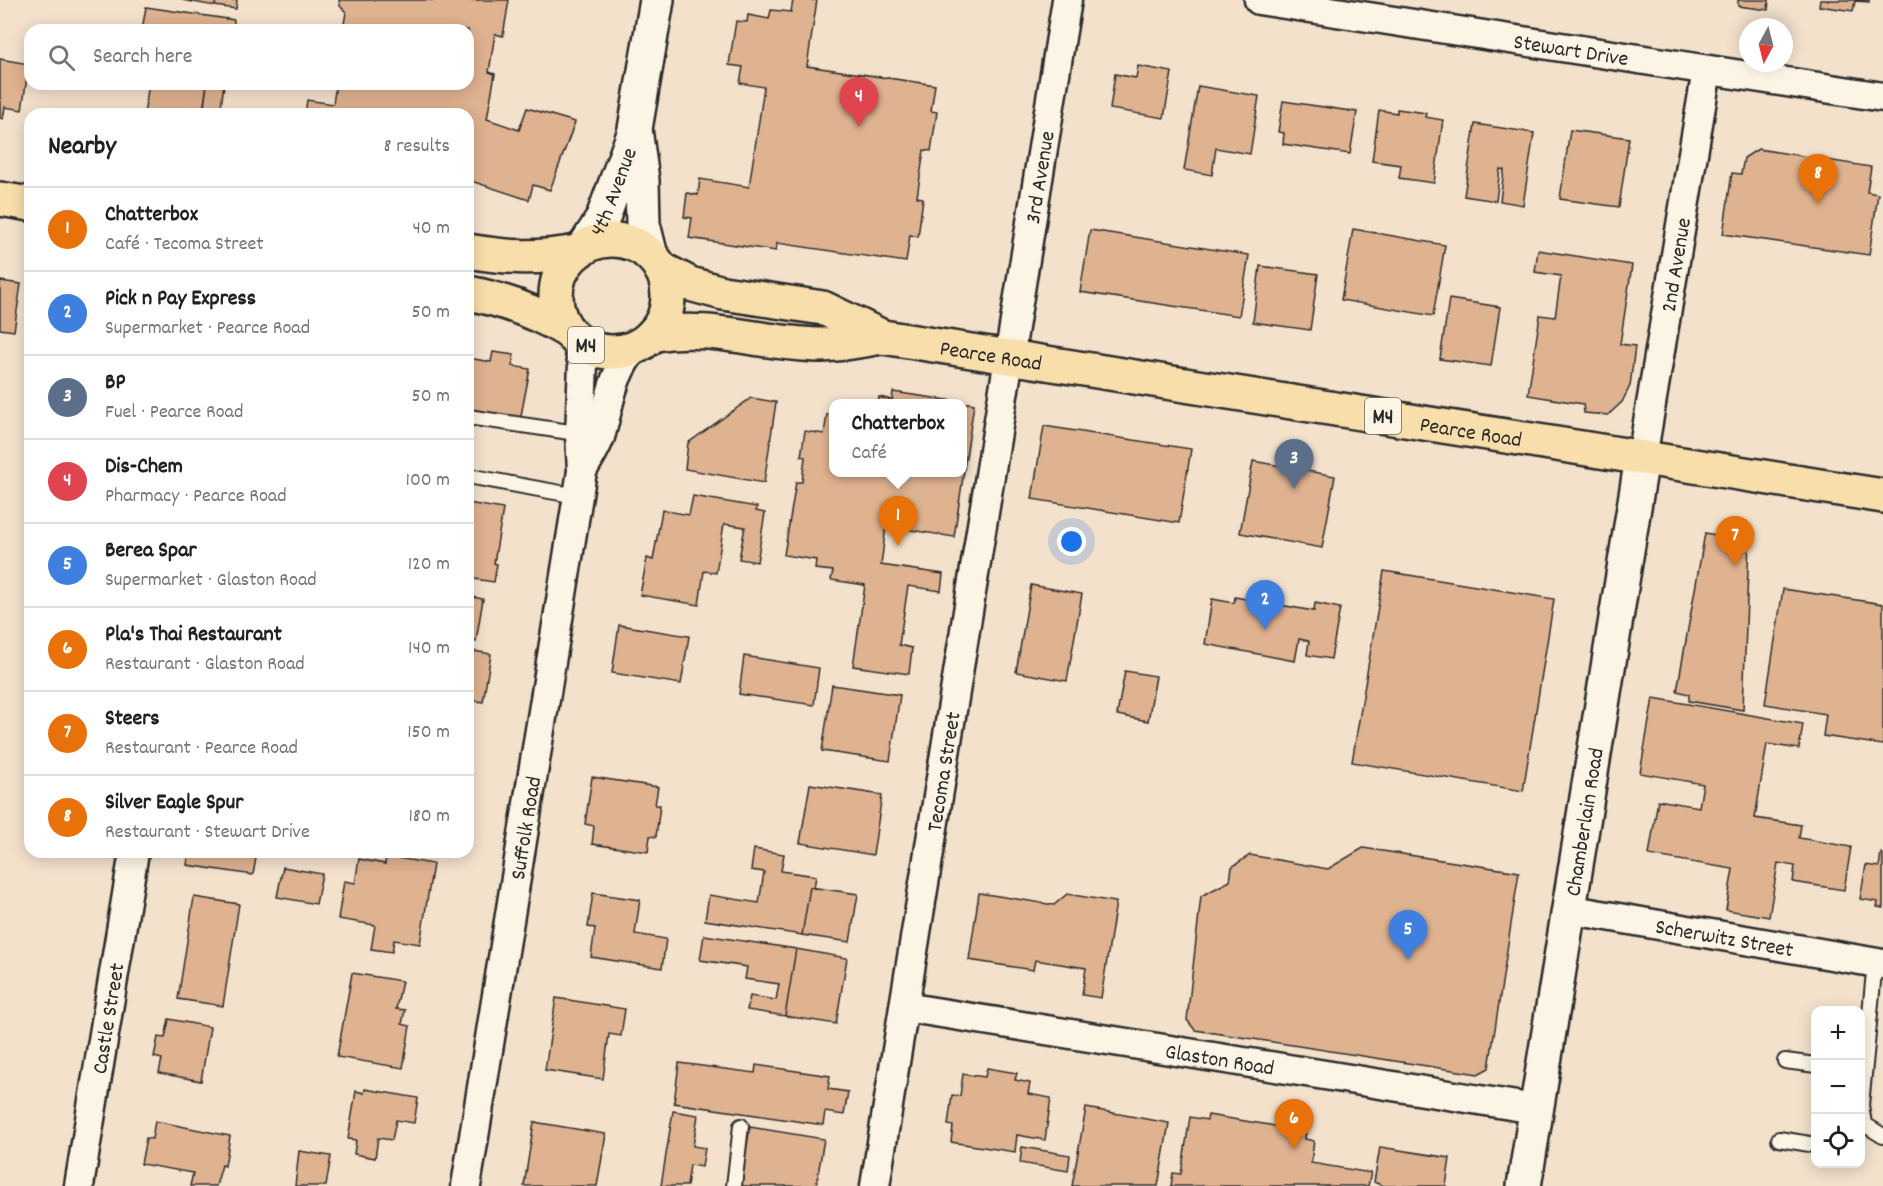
<!DOCTYPE html>
<meta charset="utf-8">
<style>
:root{--surface:#fff;--page:#f2f2f2;--text:#202124;--muted:#757577;--line:#e0e0e0;--accent:#db2777}
body{margin:0;font-family:Dekko,sans-serif;background:var(--page);color:var(--text)}
.controls{position:absolute;right:18px;bottom:18px;display:grid;overflow:hidden;border-radius:12px;box-shadow:0 3px 15px #0003}
.controls button{width:54px;height:54px;display:grid;place-items:center;padding:0;border:0;border-bottom:2px solid var(--line);background:var(--surface);color:var(--text);font:30px sans-serif}
.compass{position:absolute;left:1739px;top:18px;width:54px;height:54px;border-radius:50%;background:var(--surface);box-shadow:0 3px 15px #0003;rotate:187deg}
.you{position:absolute;left:1072px;top:542px;width:21px;height:21px;margin:-15px;border:4px solid #fff;border-radius:50%;background:#1a73e8;box-shadow:0 0 0 9px #1a73e833}
.badge{display:grid;place-items:center;width:39px;height:39px;border-radius:50%;background:var(--accent);color:#fff;font-size:20px;font-weight:700}
.pin{position:absolute;translate:-50% -50px;filter:drop-shadow(0 2px 3px #0008)}
.pin::after{content:'';position:absolute;top:32px;width:21px;height:18px;background:inherit;clip-path:polygon(0 0,100% 0,50% 100%)}
.popup{position:absolute;left:829px;top:399px;width:138px;height:78px;box-sizing:border-box;display:grid;place-content:center;border-radius:12px;background:var(--surface);filter:drop-shadow(0 2px 4px #0005);font-size:20px;white-space:nowrap;color:var(--muted)}
.popup b{font-size:22px;color:var(--text)}
.popup::after{content:'';position:absolute;left:50%;top:100%;margin-left:-12px;border:12px solid transparent;border-top-color:var(--surface)}
.list{margin:0;padding:0;list-style:none}
h2{display:flex;justify-content:space-between;align-items:center;height:78px;margin:0;padding:0 24px;font-size:26px}
h2 small{font-size:20px;font-weight:400;color:var(--muted)}
.list li{display:grid;grid-template-columns:39px 1fr auto;gap:18px;align-items:center;box-sizing:border-box;height:84px;padding:0 24px;border-top:2px solid var(--line)}
.list b{display:block;font-size:22px;white-space:nowrap}
.list p{margin:0;font-size:20px;white-space:nowrap;color:var(--muted)}
.list em{font-size:20px;font-style:normal;color:var(--muted)}
.icon{flex:none;width:33px;height:33px;fill:none;stroke:currentColor;stroke-width:2;stroke-linecap:round;stroke-linejoin:round}
.map{position:relative;flex:none;width:1883px;height:1186px;overflow:hidden}
.search{position:absolute;background:var(--surface);box-shadow:0 3px 15px #0003;left:24px;top:24px;width:450px;height:66px;display:flex;align-items:center;gap:15px;box-sizing:border-box;padding:0 21px;border-radius:18px;color:var(--muted);font-size:22px}
.panel{position:absolute;background:var(--surface);box-shadow:0 3px 15px #0003;left:24px;top:108px;width:450px;height:750px;border-radius:18px}
.map>svg:first-child{display:block}
.building{fill:#dfb290;stroke:#2b2b2b;stroke-width:1.5}
.lines{fill:none;stroke-linecap:round;stroke-linejoin:round}
.service-casing{stroke:#2b2b2b;stroke-width:18}
.minor-casing{stroke:#2b2b2b;stroke-width:33}
.tertiary-casing{stroke:#2b2b2b;stroke-width:38}
.primary-casing{stroke:#2b2b2b;stroke-width:38}
.service{stroke:#fcf5e5;stroke-width:14}
.minor{stroke:#fcf5e5;stroke-width:28}
.tertiary{stroke:#fcf5e5;stroke-width:33}
.primary{stroke:#f8deab;stroke-width:33}
.labels{text-anchor:middle;stroke-width:5;stroke-linejoin:round;paint-order:stroke}
.shield{fill:#fcf5e5;stroke:#6a6863;stroke-width:1.5}
.shield-label{font-size:21px;font-weight:bold;fill:#2b2b2b}
.street-label{font-size:22px;fill:#2b2b2b;stroke:#fcf5e5}
</style>
<div class="map">
<svg width="1883" height="1186" viewBox="0 0 1883 1186">
<rect width="100%" height="100%" fill="#f3e1cc"/>
<filter id="ink" filterUnits="userSpaceOnUse"><feTurbulence type="fractalNoise" baseFrequency=".0167" numOctaves="2"/><feDisplacementMap in="SourceGraphic" scale="12" xChannelSelector="R" yChannelSelector="G"/><feConvolveMatrix kernelMatrix="1 2 1 2 8 2 1 2 1" color-interpolation-filters="sRGB"/></filter>
<g filter="url(#ink)">
<path class="building" d="M182,0H216L215,6Z
M216,0H237L236,9L215,6Z
M339,0H509L503,36L495,34L489,72L495,74L487,119L519,130L527,108L575,122L550,190L533,185L529,200L468,180V114H305L307,100L333,104L336,84H468V30H343L346,12L340,6Z
M793,0H817L807,66L935,85L931,111L937,112L931,151L924,150L917,197L923,198L918,237L910,235L906,262L777,243L776,251L689,238L692,218L684,217L687,193L698,195L700,179L749,187L764,87L740,83L743,67L729,65L736,21L747,22L748,15L769,19L771,10L791,12Z
M1738,0H1769L1768,10L1738,6Z
M1820,0H1869V2L1855,1L1853,11L1819,6Z
M146,7L234,20L233,30H142Z
M0,59L29,64L22,110L5,107L3,119L0,118Z
M1138,66L1172,72L1164,118L1110,109L1115,74L1136,78Z
M149,84H207L203,114H144Z
M207,84H224L220,114L203,111Z
M1198,86L1259,96L1250,154L1216,148L1212,175L1184,170Z
M1283,101L1357,112L1350,154L1283,144L1284,133L1278,132Z
M1397,109L1426,113L1425,117L1443,120L1434,183L1399,178L1401,165L1372,161L1379,110L1397,113Z
M1475,124L1534,133L1523,205L1500,201L1504,170L1500,169L1496,201L1464,196Z
M1570,130L1629,138L1619,207L1560,199Z
M1758,149L1871,167L1867,192L1878,194L1869,255L1723,234L1732,173L1741,174L1744,158Z
M1353,229L1445,245L1433,316L1341,300Z
M1090,230L1249,255L1239,316L1080,292Z
M1538,250L1632,265L1620,344L1635,346L1630,386L1622,402L1608,415L1584,413L1583,404L1528,395L1540,315L1555,317L1561,276L1535,272Z
M1260,266L1318,274L1310,330L1253,322Z
M0,281L21,284L14,331L0,329Z
M1449,299L1500,307L1491,366L1440,359Z
M493,352L514,355L512,366L530,369L520,421L468,412V358L491,362Z
M893,392L974,404L954,537L886,526L881,565L943,574L941,591L908,586L899,645L912,648L909,674L853,666L865,585L831,580L833,571L815,569L816,560L784,555L796,482H802L805,457L801,456L805,431L824,434L827,414L834,415V472H962V404H878L879,397L892,400Z
M751,398L776,402L764,483L685,469L688,443Z
M1044,426L1191,449L1179,523L1032,499Z
M1253,461L1335,476L1322,548L1240,533Z
M693,496L757,507L756,511L765,513L757,562L739,559L745,527L724,524L716,573L704,571L699,605L640,595L647,558L653,560L662,510L689,515Z
M468,503L503,509L494,563L497,564L494,582L468,578Z
M1705,533L1749,541L1743,710L1689,701V694L1677,691Z
M1384,571L1554,599L1523,791L1352,762Z
M1031,585L1082,594L1067,681L1016,672Z
M1783,589L1883,604V745L1823,736L1826,714L1765,704Z
M468,596L483,599L476,641L468,639Z
M1235,597L1314,611L1315,603L1340,608L1331,659L1307,655L1309,641L1299,639L1295,661L1205,644L1212,599L1234,603Z
M619,625L689,636L681,684L612,673Z
M468,650L491,654L483,702L468,700Z
M744,656L819,668L814,705L739,694Z
M1125,671L1156,676L1148,721L1117,715Z
M832,685L900,695L890,761L822,751Z
M1653,698L1803,724L1799,749L1767,744L1755,818L1801,825L1799,838L1851,847L1844,890L1793,882L1795,866L1778,863L1769,917L1726,910L1733,869L1649,855L1658,800L1699,807L1703,784L1640,773Z
M592,777L658,787L655,805H660L656,837L650,836L648,852L592,844L594,826L585,824Z
M810,784L882,795L873,855L800,843Z
M1363,848L1519,872L1489,1068L1478,1074L1195,1030L1187,1020L1201,896L1230,881L1232,867L1250,855L1328,869Z
M754,849L784,854L781,871L816,876L814,888L810,887L802,935L705,920L709,895L759,903L764,872L751,870Z
M189,852H257L253,875L187,865Z
M1881,853L1883,854V908L1877,907L1878,902L1860,899L1866,865L1879,867Z
M386,856L433,864L420,944L394,940L392,952L371,949L375,925L338,919L344,881L355,883L359,859L385,864Z
M283,867L322,874L316,904L277,897Z
M810,887L858,894L850,942L802,935Z
M593,893L640,900L635,934L666,939L662,968L591,957L595,928L588,927Z
M979,893L1054,905L1067,894L1116,902L1101,998L1082,995L1086,968L1035,960L1033,970L969,960Z
M194,897L239,904L223,1006L178,999Z
M704,935L796,949L785,1016L747,1010L750,996L776,1000L779,984L745,979L747,967L700,960Z
M796,949L847,958L836,1024L785,1016Z
M352,973L402,981L396,1009L405,1010L402,1024L410,1026L403,1068L337,1057Z
M556,998L625,1009L621,1036L609,1034L603,1079L545,1070Z
M169,1019L210,1027L201,1081L159,1073L162,1059L154,1057L158,1037L165,1038Z
M679,1063L755,1073L756,1065L830,1076L828,1089L848,1092L844,1115L825,1112L823,1125L674,1103Z
M987,1068L1017,1073L1015,1080L1030,1083L1028,1094L1051,1098L1045,1140L1017,1135L1015,1152L951,1142L953,1126L948,1125L952,1095L960,1096L963,1074L985,1077Z
M365,1089L418,1098L414,1123L396,1120L392,1140L378,1138L375,1158L354,1154L356,1140L348,1139L356,1091L364,1093Z
M1086,1108L1169,1123L1158,1186H1072Z
M673,1111L698,1115L693,1146L705,1148L702,1167L690,1165L687,1186H661Z
M1208,1115L1306,1131L1305,1139L1314,1141L1311,1163L1371,1173L1368,1186H1171L1173,1173L1181,1174L1190,1117L1207,1120Z
M155,1121L230,1136L225,1166L222,1165L216,1186H190L193,1173L141,1164L146,1138L152,1139Z
M534,1122L606,1134L597,1186H524Z
M750,1127L824,1139L816,1186H740Z
M1022,1147L1070,1155L1068,1171L1020,1163Z
M1380,1147L1450,1158L1446,1186H1383L1374,1182Z
M299,1151L331,1156L326,1186H295Z"/>
<g class="lines">
<defs>
<path id="service" d="M468,417L583,434
M468,476L577,496
M1875,962L1861,1105L1864,1124L1883,1136
M1785,1061L1816,1065
M1779,1139L1816,1145
M734,1186L741,1126"/>
<g id="minor">
<path id="s1" d="M1259,0L1883,97"/>
<path id="s2" d="M1642,458L1707,70"/>
<path d="M582,471C588,460 596,448 600,437C610,403 611,373 637,345"/>
<path id="s3" d="M1567,909L1883,964"/>
<path id="s4" d="M904,1007L1535,1109"/>
<path id="s5" d="M79,1186L134,852"/>
<path id="s6" d="M466,1186L582,471L580,434L583,364L576,338"/>
<path id="s7" d="M875,1186L1067,0"/>
</g>
<g id="tertiary">
<path id="s8" d="M584,248L602,220L635,131"/>
<path d="M651,256L643,224L642,180L635,129L657,0"/>
<path id="s9" d="M1524,1186L1642,458"/>
</g>
<g id="primary">
<path d="M0,199L30,204"/>
<circle cx="612" cy="296" r="56"/>
<path d="M468,251C509,258 536,259 577,252"/>
<path d="M661,269L690,284L723,293L823,308L883,337"/>
<path d="M468,293C505,300 536,312 568,331"/>
<path id="s10" d="M652,335C708,323 762,344 818,345C839,345 862,340 883,337L1883,496"/>
</g>
</defs>
<use href="#service" class="service-casing"/>
<use href="#minor" class="minor-casing"/>
<use href="#tertiary" class="tertiary-casing"/>
<use href="#primary" class="primary-casing"/>
<use href="#service" class="service"/>
<use href="#minor" class="minor"/>
<use href="#tertiary" class="tertiary"/>
<use href="#primary" class="primary"/>
</g>
</g>
<g class="labels">
<g class="shield">
<rect x="568" y="327" width="36" height="36" rx="4.5"/>
<rect x="1365" y="398" width="36" height="36" rx="4.5"/>
</g>
<g class="shield-label">
<text x="586" y="352">M4</text>
<text x="1383" y="423">M4</text>
</g>
<g class="street-label">
<text dy="8" stroke="none"><textPath href="#s1" startOffset="316">Stewart Drive</textPath></text>
<text dy="8" stroke="none"><textPath href="#s7" startOffset="1022">3rd Avenue</textPath></text>
<text dy="8" stroke="none"><textPath href="#s8" startOffset="64">4th Avenue</textPath></text>
<text dy="8" stroke="none"><textPath href="#s2" startOffset="196">2nd Avenue</textPath></text>
<text dy="8" stroke="none"><textPath href="#s10" startOffset="342">Pearce Road</textPath></text>
<text dy="8" stroke="none"><textPath href="#s10" startOffset="828">Pearce Road</textPath></text>
<text dy="8" stroke="none"><textPath href="#s7" startOffset="420">Tecoma Street</textPath></text>
<text dy="8" stroke="none"><textPath href="#s9" startOffset="369">Chamberlain Road</textPath></text>
<text dy="8" stroke="none"><textPath href="#s6" startOffset="363">Suffolk Road</textPath></text>
<text dy="8" stroke="none"><textPath href="#s3" startOffset="160">Scherwitz Street</textPath></text>
<text dy="8" stroke="none"><textPath href="#s5" startOffset="170">Castle Street</textPath></text>
<text dy="8" stroke="none"><textPath href="#s4" startOffset="320">Glaston Road</textPath></text>
</g>
</g>
</svg>
<div class="controls">
<button>+</button>
<button>−</button>
<button><svg class="icon" aria-label="locate" viewBox="0 0 24 24"><circle cx="12" cy="12" r="6"/><path d="M12 2v4M12 18v4M2 12h4M18 12h4"/></svg></button>
</div>
<svg class="compass" viewBox="-18 -18 36 36"><path d="M0-13l5 13h-10z" fill="#e53935"/><path d="M0 13l5-13h-10z" fill="#757577"/></svg>
<div class="you"></div>
<div class="pin badge" style="left:898px;top:546px;background:#e8710a">1</div>
<div class="popup"><b>Chatterbox</b>Café</div>
<div class="pin badge" style="left:1265px;top:630px;background:#3f7fe0">2</div>
<div class="pin badge" style="left:1294px;top:489px;background:#5c6f8a">3</div>
<div class="pin badge" style="left:859px;top:127px;background:#e0444e">4</div>
<div class="pin badge" style="left:1408px;top:960px;background:#3f7fe0">5</div>
<div class="pin badge" style="left:1294px;top:1149px;background:#e8710a">6</div>
<div class="pin badge" style="left:1735px;top:566px;background:#e8710a">7</div>
<div class="pin badge" style="left:1818px;top:204px;background:#e8710a">8</div>
<div class="search"><svg class="icon" aria-label="search" viewBox="0 0 24 24"><circle cx="10" cy="10" r="6"/><path d="M15 15l6 6"/></svg>Search here</div>
<section class="panel">
<h2>Nearby<small>8 results</small></h2>
<ul class="list">
<li><span class="badge" style="background:#e8710a">1</span><div><b>Chatterbox</b><p>Café · Tecoma Street</p></div><em>40 m</em></li>
<li><span class="badge" style="background:#3f7fe0">2</span><div><b>Pick n Pay Express</b><p>Supermarket · Pearce Road</p></div><em>50 m</em></li>
<li><span class="badge" style="background:#5c6f8a">3</span><div><b>BP</b><p>Fuel · Pearce Road</p></div><em>50 m</em></li>
<li><span class="badge" style="background:#e0444e">4</span><div><b>Dis-Chem</b><p>Pharmacy · Pearce Road</p></div><em>100 m</em></li>
<li><span class="badge" style="background:#3f7fe0">5</span><div><b>Berea Spar</b><p>Supermarket · Glaston Road</p></div><em>120 m</em></li>
<li><span class="badge" style="background:#e8710a">6</span><div><b>Pla's Thai Restaurant</b><p>Restaurant · Glaston Road</p></div><em>140 m</em></li>
<li><span class="badge" style="background:#e8710a">7</span><div><b>Steers</b><p>Restaurant · Pearce Road</p></div><em>150 m</em></li>
<li><span class="badge" style="background:#e8710a">8</span><div><b>Silver Eagle Spur</b><p>Restaurant · Stewart Drive</p></div><em>180 m</em></li>
</ul>
</section>
</div>
